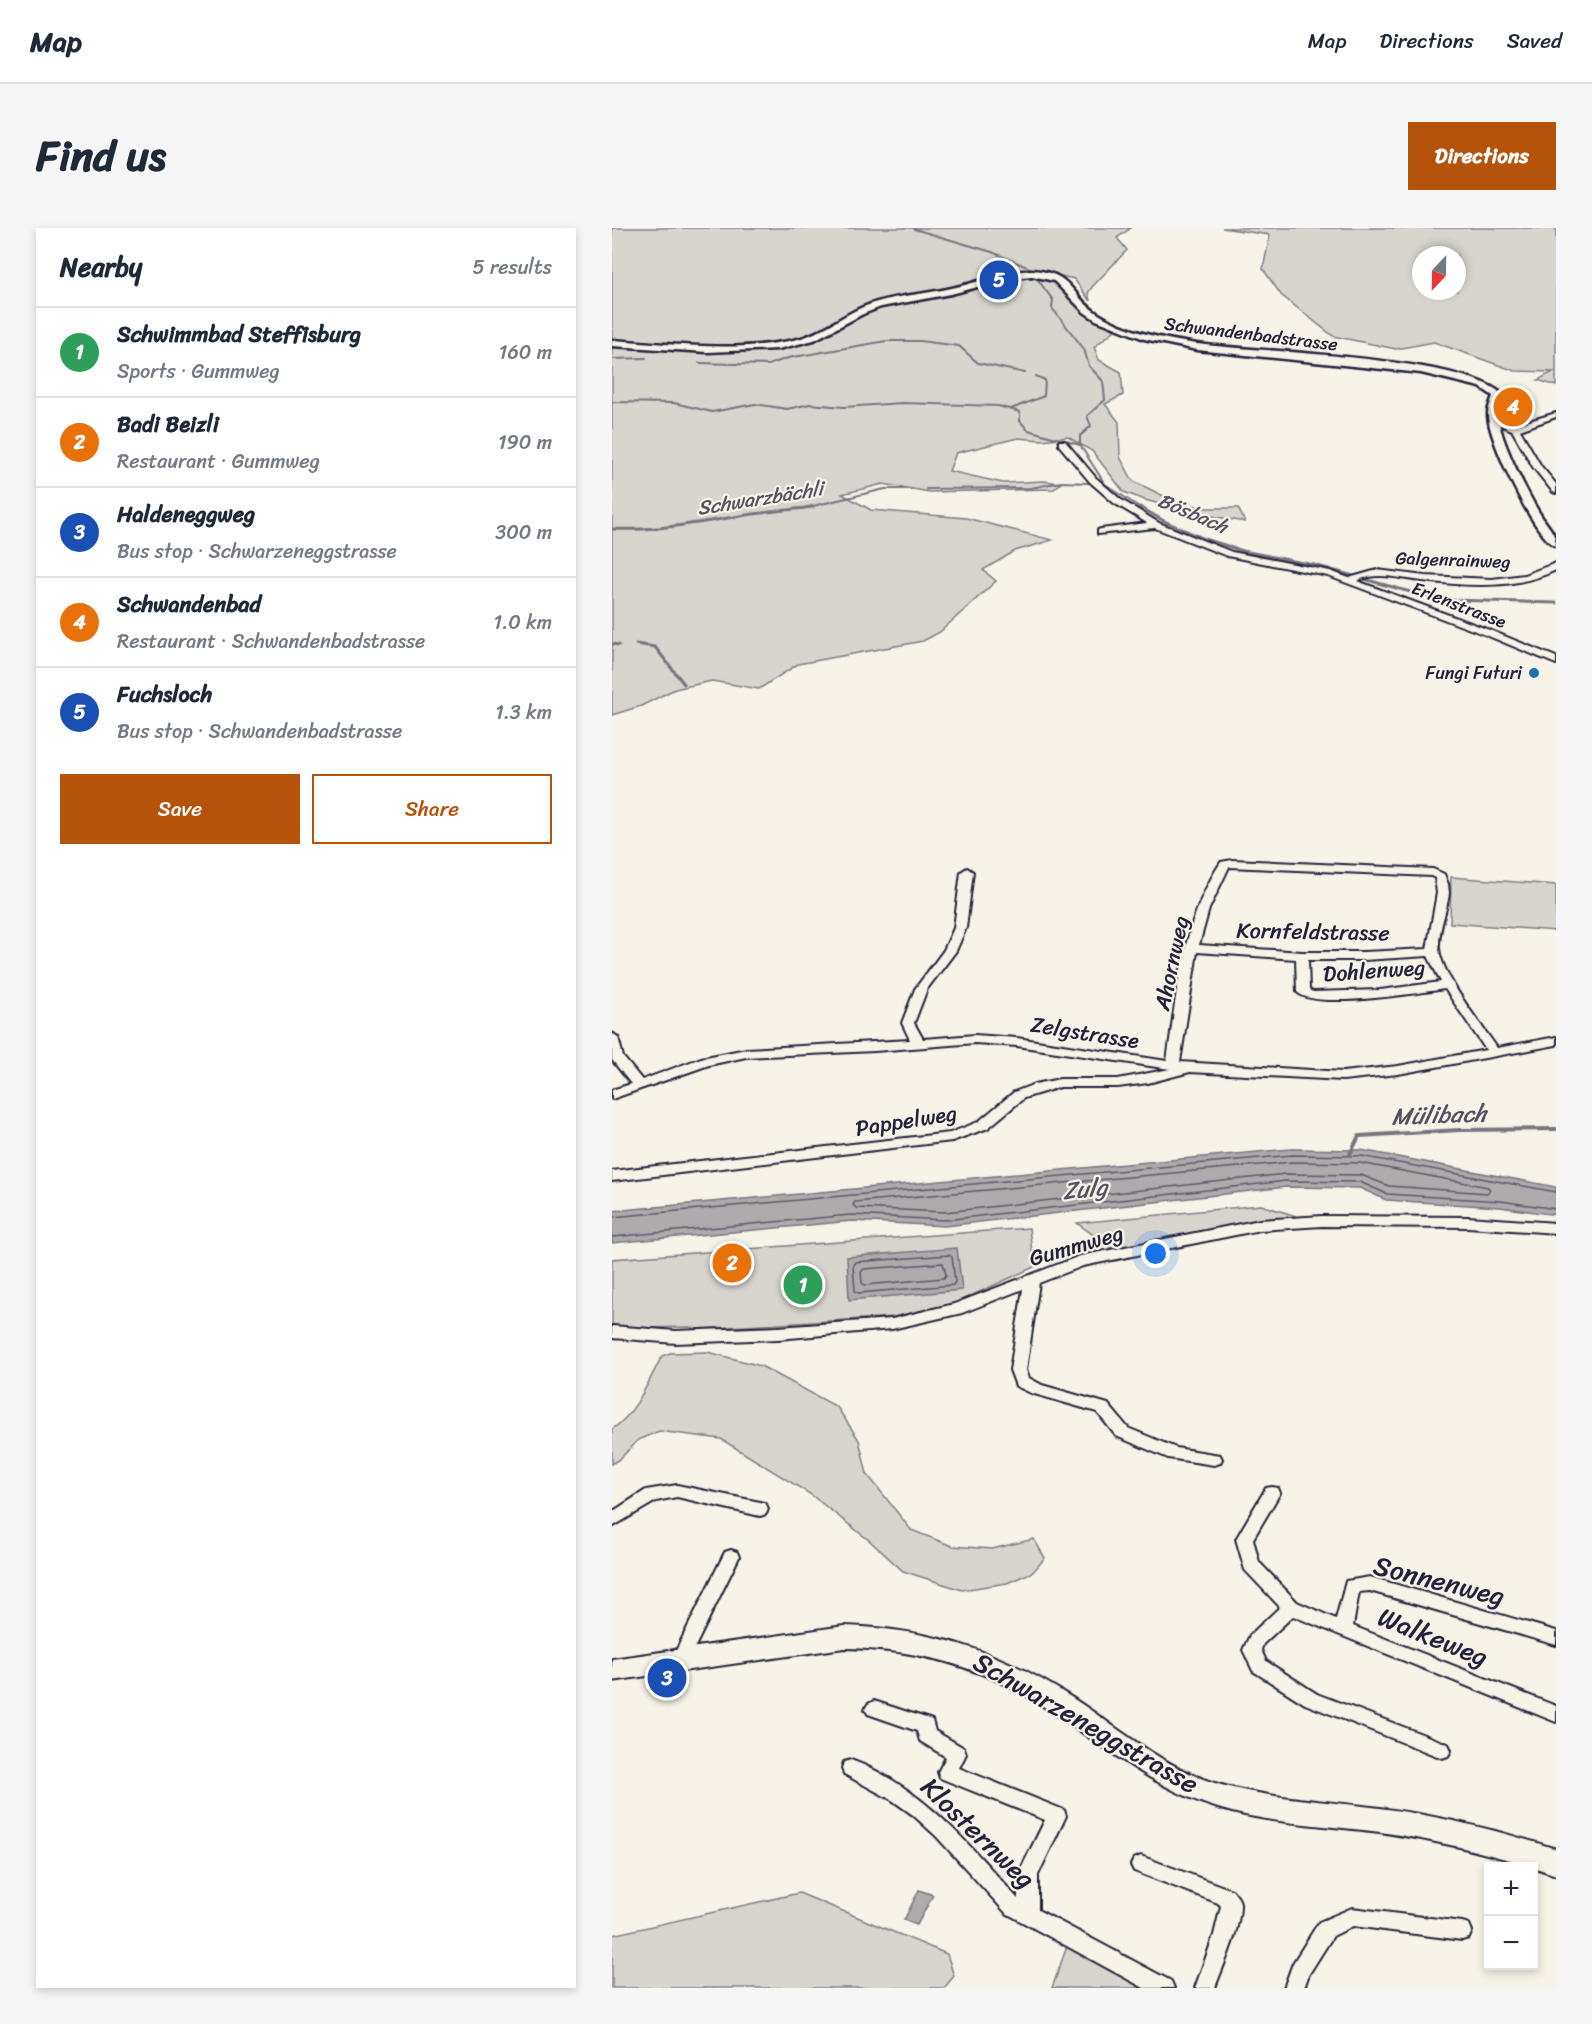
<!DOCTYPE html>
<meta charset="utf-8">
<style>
:root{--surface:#fff;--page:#f6f6f7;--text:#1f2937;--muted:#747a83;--line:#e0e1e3;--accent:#b45309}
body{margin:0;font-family:Sriracha,sans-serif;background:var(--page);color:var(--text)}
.controls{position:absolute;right:18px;bottom:18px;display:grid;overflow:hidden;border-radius:0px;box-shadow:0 3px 9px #0003}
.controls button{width:54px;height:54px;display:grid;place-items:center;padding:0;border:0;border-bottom:2px solid var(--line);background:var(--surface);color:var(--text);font:30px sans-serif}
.compass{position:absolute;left:800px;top:18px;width:54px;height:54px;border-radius:50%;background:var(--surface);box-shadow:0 3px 9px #0003;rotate:202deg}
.you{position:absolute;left:544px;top:1026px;width:21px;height:21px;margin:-15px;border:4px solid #fff;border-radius:50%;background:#1a73e8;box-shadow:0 0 0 9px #1a73e833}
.badge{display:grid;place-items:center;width:39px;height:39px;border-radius:50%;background:var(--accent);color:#fff;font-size:20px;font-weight:700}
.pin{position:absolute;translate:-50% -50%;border:3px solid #fff;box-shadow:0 2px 6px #0006}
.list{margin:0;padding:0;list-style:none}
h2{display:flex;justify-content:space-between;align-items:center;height:78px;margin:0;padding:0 24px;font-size:26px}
h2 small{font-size:20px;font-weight:400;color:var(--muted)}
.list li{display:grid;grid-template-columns:39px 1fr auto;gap:18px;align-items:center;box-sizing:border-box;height:90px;padding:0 24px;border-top:2px solid var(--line)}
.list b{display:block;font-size:22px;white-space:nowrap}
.list p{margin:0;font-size:20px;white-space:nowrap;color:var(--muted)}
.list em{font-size:20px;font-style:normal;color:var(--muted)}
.actions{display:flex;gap:12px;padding:18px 24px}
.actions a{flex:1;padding:14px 0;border:2px solid var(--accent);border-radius:0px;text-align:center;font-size:21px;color:var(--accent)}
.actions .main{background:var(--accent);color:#fff}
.map{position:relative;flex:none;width:944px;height:1760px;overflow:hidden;border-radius:0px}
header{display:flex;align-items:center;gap:36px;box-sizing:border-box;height:84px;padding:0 30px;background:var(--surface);border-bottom:2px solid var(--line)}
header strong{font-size:28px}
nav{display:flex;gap:33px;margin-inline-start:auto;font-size:21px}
.intro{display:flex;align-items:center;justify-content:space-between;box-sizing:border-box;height:144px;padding:0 36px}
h1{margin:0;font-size:42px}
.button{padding:15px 27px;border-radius:0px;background:var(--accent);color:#fff;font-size:21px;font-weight:700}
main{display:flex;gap:36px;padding:0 36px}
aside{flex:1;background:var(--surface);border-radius:0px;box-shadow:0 3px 9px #0003}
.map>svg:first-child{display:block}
.green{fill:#d8d5cf;stroke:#7d7c85;stroke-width:1.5;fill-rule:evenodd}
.water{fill:#aeabad;stroke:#76747f;stroke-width:1.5}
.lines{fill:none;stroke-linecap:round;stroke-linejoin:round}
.shore{stroke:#5a5969;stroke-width:1.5}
.stream-far2{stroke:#76747f;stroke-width:2}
.stream-far1{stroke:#76747f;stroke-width:3}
.stream{stroke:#76747f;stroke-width:4}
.minor-casing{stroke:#22223b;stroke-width:4}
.tertiary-casing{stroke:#22223b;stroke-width:5}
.secondary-casing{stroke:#22223b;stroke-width:4}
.minor{fill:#f7f3e8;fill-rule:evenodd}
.tertiary{fill:#f7f3e8;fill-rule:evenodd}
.secondary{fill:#f7f3e8;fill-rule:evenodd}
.poi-dot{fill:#1f6fb2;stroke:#f7f3e8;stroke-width:2}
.labels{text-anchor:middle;stroke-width:4.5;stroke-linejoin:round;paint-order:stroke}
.far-street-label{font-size:18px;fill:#22223b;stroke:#f7f3e8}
.far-poi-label{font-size:18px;fill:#22223b;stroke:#f7f3e8;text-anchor:end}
.far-water-label{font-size:20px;font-style:italic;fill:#535263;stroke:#f7f3e8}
.street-label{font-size:22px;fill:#22223b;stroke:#f7f3e8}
.water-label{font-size:24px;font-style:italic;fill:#535263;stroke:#f7f3e8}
.near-street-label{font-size:27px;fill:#22223b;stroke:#f7f3e8}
</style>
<header>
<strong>Map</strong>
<nav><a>Map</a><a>Directions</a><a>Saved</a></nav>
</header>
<div class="intro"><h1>Find us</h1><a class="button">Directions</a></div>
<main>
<aside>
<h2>Nearby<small>5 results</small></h2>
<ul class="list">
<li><span class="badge" style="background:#2e9e5b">1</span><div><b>Schwimmbad Steffisburg</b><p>Sports · Gummweg</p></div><em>160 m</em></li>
<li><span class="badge" style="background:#e8710a">2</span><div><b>Badi Beizli</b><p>Restaurant · Gummweg</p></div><em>190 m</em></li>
<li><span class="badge" style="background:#1a4fb4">3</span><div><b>Haldeneggweg</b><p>Bus stop · Schwarzeneggstrasse</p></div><em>300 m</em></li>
<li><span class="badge" style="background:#e8710a">4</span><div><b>Schwandenbad</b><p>Restaurant · Schwandenbadstrasse</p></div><em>1.0 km</em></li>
<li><span class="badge" style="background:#1a4fb4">5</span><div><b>Fuchsloch</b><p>Bus stop · Schwandenbadstrasse</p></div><em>1.3 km</em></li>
</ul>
<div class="actions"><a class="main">Save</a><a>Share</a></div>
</aside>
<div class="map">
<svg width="944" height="1760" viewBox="0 0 944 1760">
<rect width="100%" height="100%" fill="#f7f3e8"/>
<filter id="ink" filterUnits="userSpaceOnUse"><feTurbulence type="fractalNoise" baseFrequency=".0167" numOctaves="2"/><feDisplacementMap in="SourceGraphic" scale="12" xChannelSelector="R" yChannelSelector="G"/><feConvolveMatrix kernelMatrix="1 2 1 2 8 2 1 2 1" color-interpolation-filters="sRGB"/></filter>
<g filter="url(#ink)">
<path class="green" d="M0,0H519L505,10L515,22L480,59L476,65L478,73L462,51L422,42L394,47L397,51L407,48L436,51L451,61L469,82L503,102L482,119L487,132L509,144L511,167L493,176L507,194L508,229L521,253L564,274L594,280H626L633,294L583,285L533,272L512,264L480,223L456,209L430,212L406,210L344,225L337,243L391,255L432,253L449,255L442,261L318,264L271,256L230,266L259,282L354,290L440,312L403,323L371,342L384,353L328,404L311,413L186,436L147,461L100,453L63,461L29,478L0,487Z
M610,0H944V158L926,152L941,144L903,143L822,114L784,121L721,108L669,67L651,41L658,7ZM809,27H845V63H809Z
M839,649L944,657V703L838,695Z
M649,977L684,988L502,1022L465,995Z
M417,1000L422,1039L343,1075L281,1089L85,1101L77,1099L29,1100L0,1097V1031Z
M96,1124L149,1138L225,1179L247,1212L255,1246L299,1302L340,1318L380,1321L422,1311L433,1330L421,1344L395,1355L350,1362L291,1343L258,1313L198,1266L109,1211L47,1203L26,1212L7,1232L0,1236V1201C24,1186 37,1152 50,1128L58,1125Z
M187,1665L335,1726L342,1748L332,1760H0V1707Z
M458,1710L552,1760H440Z"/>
<path class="water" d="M679,921L749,922L944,959V987L888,979L774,972L748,960L674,959L333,998L240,993L0,1015V983Z
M345,1020L350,1062L237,1072L235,1029Z
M307,1662L321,1667L305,1697L292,1692Z"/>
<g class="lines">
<path class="shore" d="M680,934L748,935L876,959L878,962L875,965L777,958L749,947L674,946L333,984L244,980L241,977L243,974Z
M0,989L680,927L749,928L944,964
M0,1009L239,987L333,992L674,953L748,954L775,966L889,973L944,981
M337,1027L340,1029L343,1054L341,1057L246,1065L243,1063L241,1037L243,1034Z
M331,1035L334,1047L332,1050L253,1057L250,1055L249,1044L252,1041Z"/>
<path class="stream-far2" d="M302,1L380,24L420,41
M423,48L441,72L440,80L472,121L477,138L491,153L493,172L475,188L479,198L468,208V217L493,256L530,281
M0,131L34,130
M87,135L156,137L176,130L274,113H308L347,118L366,135L413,145
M0,174L62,175L100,184L143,176L175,181L198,176L232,179L290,175L386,178L408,184V193L416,202L468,217
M399,181L432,168L433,152L424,148
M314,261L419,260L449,254L477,255
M188,281L273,261H299"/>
<path class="stream-far1" d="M528,279L552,293L593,311L631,323L702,337L809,367L838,372L944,375
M0,301C43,303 85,295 128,288C152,284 177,282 201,279
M0,416L7,417
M24,416L43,419L72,456"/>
<path class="stream" d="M738,926L747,908L847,902L944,901"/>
<defs>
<path id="minor" d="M944,185V189L908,202L929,238L944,256V265L941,264L921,239L900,202L878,193L882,191L897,193L904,197Z
M447,213H453L484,250L508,271L547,295L620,324L718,343L737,350L765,342L813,348L880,351L912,347L944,335V342C903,362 855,358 810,353C789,351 765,343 745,353L880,403L944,429V436L874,407L716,348L615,328L543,300L486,306V302L489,301L535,295L502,275L478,254L447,217Z
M620,632L821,641L832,646L836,656L837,665C835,683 826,702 827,720C829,747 869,796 885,820L944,809V817L786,846L731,852L578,844L536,855L506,859H448L412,870L376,900L340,913L0,953V943L338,905L366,894L402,864L423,856L448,851H506L558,841L405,818L363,815L263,823L134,829L97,837L0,871V862L19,856L0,832V805L6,809L11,829L30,852L89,830L134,821L298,812L290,795L303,761L332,722L342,700L349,644L355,640L361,644L354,700L344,723L315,761L302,795L311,811L363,807L405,810L555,833C565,765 570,693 609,634ZM617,639L819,648L823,650L825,665L815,721L752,724H690L587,717L597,681ZM585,724L684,731L685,764C701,782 806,765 833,761L874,822L786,838L731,844L568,834ZM816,728L829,754L768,762L701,764L697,762L696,732H752Z
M710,988L856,989L944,995V1005L856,999L710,998L648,1002L471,1038L427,1055L414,1142L417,1150L430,1157L496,1176L516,1200L564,1220L608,1227L610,1231L608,1235L602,1237L556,1230L504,1208L485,1184L419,1165L404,1158L398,1142L411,1061L350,1085L280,1101L166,1111L64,1115L0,1110V1098L64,1103L166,1099L280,1091L342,1076L468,1028L648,992Z
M65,1257L148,1274L154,1276L156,1281L154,1286L148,1288L65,1269L44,1273L0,1299V1284L34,1262Z
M660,1259L666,1260L668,1265L641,1311L647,1334L685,1374L724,1391L734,1353L758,1349L944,1403V1417L758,1363L747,1364L741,1398L944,1478V1494L681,1388L651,1416L649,1422L654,1433L705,1466L836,1516L839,1522L836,1528L830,1530L693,1476L641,1443L631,1422L638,1407L668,1379L633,1342L624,1311L654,1260Z
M119,1322L125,1324L127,1329L74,1437L68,1439L62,1437L59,1432L62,1427L113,1324Z
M262,1473L320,1492L323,1503L352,1520L354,1526L347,1540L452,1582L454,1588L426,1647V1682L559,1753L562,1760H532L394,1685L324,1608L301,1587L280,1572L232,1546L230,1540L232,1534L239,1532C310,1558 357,1617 406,1671V1647L433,1592L328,1550L326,1544L334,1529L308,1513L305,1503L256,1486L253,1481L256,1476Z
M529,1628L620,1662C624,1667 629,1672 628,1678C627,1705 612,1735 603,1760H583L602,1707L609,1678L606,1675L522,1643L519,1637L522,1631Z
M740,1680L850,1694L857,1696L860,1703L857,1710L850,1712L741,1698L721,1708L697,1746L692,1760H672L681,1735L707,1694Z"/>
<path id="tertiary" d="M420,42C462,45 457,67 485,85C515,104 551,111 585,116C646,124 854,129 891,167C889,173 887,179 886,185C885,207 916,267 928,286C935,298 944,304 944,318C923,311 875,209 876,186C876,180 879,174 881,168L868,159L809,145L585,122L532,111L484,92L472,84L442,53L420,48L400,50L339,66L269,79L251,86L202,112L166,121L95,124L0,118V112C62,116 125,125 186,111C210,105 229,88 251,79C279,67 311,67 340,60C367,54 392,44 420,42Z"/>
<path id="secondary" d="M232,1398C319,1401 389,1423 462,1471C508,1501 552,1540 606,1556C658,1571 714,1573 768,1580C828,1588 886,1602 944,1621V1647C887,1627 828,1613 768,1604C714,1597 658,1596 606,1580C534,1558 481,1508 418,1470C360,1435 299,1421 232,1420L0,1453V1431Z"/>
</defs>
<use href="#minor" class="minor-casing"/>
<use href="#tertiary" class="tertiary-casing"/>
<use href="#secondary" class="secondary-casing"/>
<use href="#minor" class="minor"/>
<use href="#tertiary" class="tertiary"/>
<use href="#secondary" class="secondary"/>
</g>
</g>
<circle class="poi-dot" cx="922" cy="445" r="6"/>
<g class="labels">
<g class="far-street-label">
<text transform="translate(639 106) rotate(7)" y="6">Schwandenbadstrasse</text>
<text transform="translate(841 332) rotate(2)" y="6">Galgenrainweg</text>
<text transform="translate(847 377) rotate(21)" y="6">Erlenstrasse</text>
</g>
<g class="far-poi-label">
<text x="910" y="451">Fungi Futuri</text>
</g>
<g class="far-water-label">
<text transform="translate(148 270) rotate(-9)" y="7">Schwarzbächli</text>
<text transform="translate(581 285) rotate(23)" y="7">Bösbach</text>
</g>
<g class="street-label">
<text transform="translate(701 703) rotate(1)" y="8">Kornfeldstrasse</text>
<text transform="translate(559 735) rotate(-78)" y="8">Ahornweg</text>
<text transform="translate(762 742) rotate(-4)" y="8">Dohlenweg</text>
<text transform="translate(473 804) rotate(9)" y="8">Zelgstrasse</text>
<text transform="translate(294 892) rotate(-9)" y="8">Pappelweg</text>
<text transform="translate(464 1017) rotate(-16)" y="8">Gummweg</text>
</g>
<g class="water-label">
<text transform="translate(827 887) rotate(-2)" y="8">Mülibach</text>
<text transform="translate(473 961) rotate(-6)" y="8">Zulg</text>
</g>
<g class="near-street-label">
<text transform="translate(827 1353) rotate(14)" y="9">Sonnenweg</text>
<text transform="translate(821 1409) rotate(22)" y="9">Walkeweg</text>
<text transform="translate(474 1495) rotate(30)" y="9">Schwarzeneggstrasse</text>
<text transform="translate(366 1605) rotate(44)" y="9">Klosternweg</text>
</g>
</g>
</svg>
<div class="controls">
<button>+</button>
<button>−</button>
</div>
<svg class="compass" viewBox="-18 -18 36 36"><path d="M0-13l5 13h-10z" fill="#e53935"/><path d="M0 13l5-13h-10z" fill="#747a83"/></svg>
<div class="you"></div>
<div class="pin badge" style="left:191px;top:1057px;background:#2e9e5b">1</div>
<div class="pin badge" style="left:120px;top:1035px;background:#e8710a">2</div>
<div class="pin badge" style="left:55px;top:1450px;background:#1a4fb4">3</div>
<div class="pin badge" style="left:901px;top:179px;background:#e8710a">4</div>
<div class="pin badge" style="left:387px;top:52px;background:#1a4fb4">5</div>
</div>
</main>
